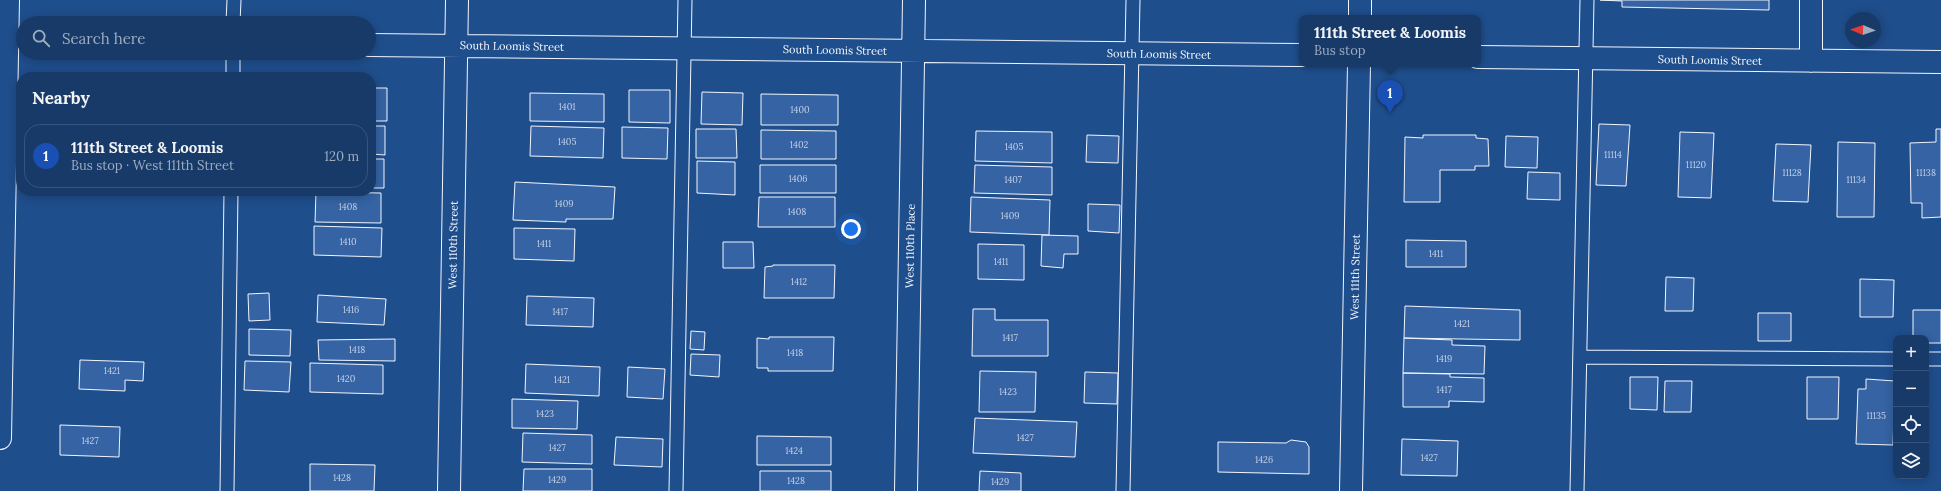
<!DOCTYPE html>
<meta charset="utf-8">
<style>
:root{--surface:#173a69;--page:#244571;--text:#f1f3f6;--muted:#9eadc0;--line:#36547d;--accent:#ffb74d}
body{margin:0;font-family:Lora,serif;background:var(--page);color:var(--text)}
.controls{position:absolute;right:12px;bottom:12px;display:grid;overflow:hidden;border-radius:8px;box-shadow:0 2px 10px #0003}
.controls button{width:36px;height:36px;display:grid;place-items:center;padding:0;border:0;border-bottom:1px solid var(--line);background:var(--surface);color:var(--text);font:20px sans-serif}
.compass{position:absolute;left:1845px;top:12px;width:36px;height:36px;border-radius:50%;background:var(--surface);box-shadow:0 2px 10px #0003;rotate:272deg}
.you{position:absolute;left:851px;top:229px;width:14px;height:14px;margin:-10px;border:3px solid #fff;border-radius:50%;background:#1a73e8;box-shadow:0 0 0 6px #1a73e833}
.badge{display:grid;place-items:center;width:26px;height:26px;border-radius:50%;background:var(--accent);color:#fff;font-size:13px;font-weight:700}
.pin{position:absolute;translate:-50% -33px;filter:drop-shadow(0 1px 2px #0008)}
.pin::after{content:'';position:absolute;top:21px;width:14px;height:12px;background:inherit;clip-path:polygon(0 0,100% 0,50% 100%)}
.popup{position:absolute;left:1299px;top:15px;width:182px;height:52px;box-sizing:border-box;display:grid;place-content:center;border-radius:8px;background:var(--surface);filter:drop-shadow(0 1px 3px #0005);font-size:13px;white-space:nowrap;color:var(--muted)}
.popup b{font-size:15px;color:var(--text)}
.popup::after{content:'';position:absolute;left:50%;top:100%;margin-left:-8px;border:8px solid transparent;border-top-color:var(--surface)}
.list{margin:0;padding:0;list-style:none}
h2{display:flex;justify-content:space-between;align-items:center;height:52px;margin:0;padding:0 16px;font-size:17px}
h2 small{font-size:13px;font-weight:400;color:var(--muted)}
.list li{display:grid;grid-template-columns:26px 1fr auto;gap:12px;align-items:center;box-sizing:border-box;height:64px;margin:0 8px 8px;padding:0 8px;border:1px solid var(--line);border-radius:16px}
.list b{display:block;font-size:15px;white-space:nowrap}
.list p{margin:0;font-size:13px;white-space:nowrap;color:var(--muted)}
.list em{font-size:13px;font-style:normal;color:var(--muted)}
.icon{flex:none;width:22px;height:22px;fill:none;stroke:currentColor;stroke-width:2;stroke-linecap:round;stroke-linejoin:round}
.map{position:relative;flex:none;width:1941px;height:491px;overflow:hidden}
.search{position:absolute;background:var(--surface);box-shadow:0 2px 10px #0003;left:16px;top:16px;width:360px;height:44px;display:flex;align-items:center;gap:10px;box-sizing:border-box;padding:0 14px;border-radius:22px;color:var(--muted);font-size:15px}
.panel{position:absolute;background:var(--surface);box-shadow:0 2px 10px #0003;left:16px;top:72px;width:360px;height:124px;border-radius:16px}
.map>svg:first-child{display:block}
.building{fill:#3563a3;stroke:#f2f6ff}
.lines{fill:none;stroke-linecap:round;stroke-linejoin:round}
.service-casing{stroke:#f2f6ff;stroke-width:15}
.minor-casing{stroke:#f2f6ff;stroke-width:24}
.secondary-casing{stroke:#f2f6ff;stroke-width:24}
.service{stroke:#1f4e8c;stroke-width:13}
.minor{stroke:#1f4e8c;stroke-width:22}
.secondary{stroke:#1f4e8c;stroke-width:22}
.labels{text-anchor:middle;stroke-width:3;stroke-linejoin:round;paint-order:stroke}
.number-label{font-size:9px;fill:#c3d1e8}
.street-label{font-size:11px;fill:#f2f6ff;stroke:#1f4e8c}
</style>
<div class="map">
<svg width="1941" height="491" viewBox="0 0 1941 491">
<rect width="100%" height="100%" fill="#1f4e8c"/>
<path class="building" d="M1600,0H1769V10L1622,7V1Z
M371,88H387V121H371Z
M629,90H670V123L629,122Z
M702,92L743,93L742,125L701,124Z
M530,93L604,94V122L530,121Z
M761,94L838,95V125H761Z
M1599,124L1630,125L1626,186L1596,185Z
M371,126H385V155L371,154Z
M531,126L604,128L603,158L530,156Z
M622,127L668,128L667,159L622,158Z
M696,129H736L737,158H696Z
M1936,129H1941V217L1922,218V203H1911L1910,143L1936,142Z
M761,130L836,131V159H761Z
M976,131L1052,132V163L975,161Z
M1680,132L1714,133L1711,198L1678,197Z
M1087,135L1119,136L1118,163L1086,162Z
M1423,135H1476V138L1488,139L1489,166H1475V170H1440V202H1404L1405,137L1423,138Z
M1506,136L1538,137L1537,168L1505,167Z
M1838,142L1875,143L1874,217H1837Z
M1776,144L1811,145L1808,202L1773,201Z
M371,159H384V188H371Z
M697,161L735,162V195L697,193Z
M760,165H836V193H760Z
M975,165L1052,167V195L974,193Z
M1528,172L1560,173V200L1527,199Z
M515,182L615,187L613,219H566V222L513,220Z
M316,192L381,193V223L315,222Z
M759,197H835V227H758Z
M971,197L1050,200L1049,235L970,232Z
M1088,204L1120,205L1119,233L1088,231Z
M314,226L382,228L381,257L314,255Z
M514,228L575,229L574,261L514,259Z
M1042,235L1078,236V254H1064L1063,268L1041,266Z
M1406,240L1466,241V267H1406Z
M723,242H753L754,268H723Z
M978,244L1024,245V280L978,279Z
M773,265H835L834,298H764L765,267L773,266Z
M1666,277L1694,278L1693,311H1665Z
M1860,279L1894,280L1893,317H1860Z
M269,293L270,320L249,321L248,294Z
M318,295L386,299L384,325L317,322Z
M527,296L594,298L593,327L526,325Z
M1405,306L1520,310V340L1404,338Z
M973,309H995V320H1048V356H972Z
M1913,310H1941V343H1926V338H1913Z
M1758,313H1791V341H1758Z
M249,329L291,330L290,356L249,355Z
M691,331L705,332L704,350L690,349Z
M769,337H834L833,371H768V368H757V338L769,339Z
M1404,338L1452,340V345L1485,346L1484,374L1403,373Z
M395,339V361L319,360L318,340Z
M691,354L720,355L719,377L690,375Z
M80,360L144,362L143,381L125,380V391L79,389Z
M245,361L291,362L289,392L244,390Z
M310,363L383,365V394L310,392Z
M526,364L600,367L599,396L525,393Z
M628,367L665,369L663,399L627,397Z
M980,371L1036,372L1035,412H979Z
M1085,372L1118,373L1117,404L1084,403Z
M1403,373L1450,374V377L1484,378V402L1449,401V407H1403Z
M1630,377H1658L1657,410L1630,409Z
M1807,377H1839L1838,419H1807Z
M1866,379L1895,381L1893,445L1856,444L1858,389H1866Z
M1665,381H1692L1691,412H1664Z
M512,399L578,401L577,429L512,428Z
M975,418L1077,422L1075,457L973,453Z
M60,425L120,427L119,457L60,455Z
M523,433L592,435V464L522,462Z
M757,436L831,437V465H757Z
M616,437L663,439L662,467L614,465Z
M1402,439L1458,441L1457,476L1401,475Z
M1291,440L1306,442L1309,447V474L1218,472V442L1286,443Z
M310,464L375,465L374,491H310Z
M524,469H592V491H523Z
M760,471H831V491H760Z
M980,471L1021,473V491H979Z"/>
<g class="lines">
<defs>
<path id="service" d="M233,23L234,0
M233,77V53
M1580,357L1896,359
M1926,359H1941
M227,491L231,191
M676,491L685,0
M1123,491L1133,0
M1577,491L1587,0"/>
<path id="minor" d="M369,45L1302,55
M1478,57L1941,62
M1811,61V0
M0,438L8,0
M449,491L457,0
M906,491L914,0"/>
<path id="secondary" d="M1360,18V0
M1351,491L1359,64"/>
</defs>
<use href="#service" class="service-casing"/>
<use href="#minor" class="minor-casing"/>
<use href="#secondary" class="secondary-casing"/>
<use href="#service" class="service"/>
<use href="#minor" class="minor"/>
<use href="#secondary" class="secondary"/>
</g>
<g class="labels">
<g class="number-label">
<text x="567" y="110">1401</text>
<text x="800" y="113">1400</text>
<text x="567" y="145">1405</text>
<text x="799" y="148">1402</text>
<text x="1014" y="150">1405</text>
<text x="1613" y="158">11114</text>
<text x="1696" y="168">11120</text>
<text x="1792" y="176">11128</text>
<text x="1926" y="176">11138</text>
<text x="798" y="182">1406</text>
<text x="1013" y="183">1407</text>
<text x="1856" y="183">11134</text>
<text x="564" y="207">1409</text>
<text x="348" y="210">1408</text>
<text x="797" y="215">1408</text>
<text x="1010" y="219">1409</text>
<text x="348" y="245">1410</text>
<text x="544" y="247">1411</text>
<text x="1436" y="257">1411</text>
<text x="1001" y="265">1411</text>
<text x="799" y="285">1412</text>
<text x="351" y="313">1416</text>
<text x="560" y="315">1417</text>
<text x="1462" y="327">1421</text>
<text x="1010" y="341">1417</text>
<text x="357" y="353">1418</text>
<text x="795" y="356">1418</text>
<text x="1444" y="362">1419</text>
<text x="112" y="374">1421</text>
<text x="346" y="382">1420</text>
<text x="562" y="383">1421</text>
<text x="1444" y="393">1417</text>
<text x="1008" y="395">1423</text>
<text x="545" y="417">1423</text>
<text x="1876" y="419">11135</text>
<text x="1025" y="441">1427</text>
<text x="90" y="444">1427</text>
<text x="557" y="451">1427</text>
<text x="794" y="454">1424</text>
<text x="1429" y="461">1427</text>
<text x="1264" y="463">1426</text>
<text x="342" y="481">1428</text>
<text x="557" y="483">1429</text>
<text x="796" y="484">1428</text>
<text x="1000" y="485">1429</text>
</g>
<g class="street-label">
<text transform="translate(512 46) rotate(1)" y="4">South Loomis Street</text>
<text transform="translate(835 50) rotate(1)" y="4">South Loomis Street</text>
<text transform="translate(1159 54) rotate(1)" y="4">South Loomis Street</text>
<text transform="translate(1710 60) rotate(1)" y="4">South Loomis Street</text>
<text transform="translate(453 245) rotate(-89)" y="4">West 110th Street</text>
<text transform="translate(910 246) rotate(-89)" y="4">West 110th Place</text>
<text transform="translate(1355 277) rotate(-89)" y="4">West 111th Street</text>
</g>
</g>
</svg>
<div class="controls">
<button>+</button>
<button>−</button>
<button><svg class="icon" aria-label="locate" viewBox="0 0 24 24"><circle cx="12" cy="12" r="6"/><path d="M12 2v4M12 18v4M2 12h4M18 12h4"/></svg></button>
<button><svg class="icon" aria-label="layers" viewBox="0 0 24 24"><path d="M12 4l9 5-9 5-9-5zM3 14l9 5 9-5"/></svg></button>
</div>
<svg class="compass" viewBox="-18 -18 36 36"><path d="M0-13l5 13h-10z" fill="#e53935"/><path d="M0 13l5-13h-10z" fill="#9eadc0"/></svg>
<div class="you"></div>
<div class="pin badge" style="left:1390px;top:113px;background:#1a4fb4">1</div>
<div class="popup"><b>111th Street &amp; Loomis</b>Bus stop</div>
<div class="search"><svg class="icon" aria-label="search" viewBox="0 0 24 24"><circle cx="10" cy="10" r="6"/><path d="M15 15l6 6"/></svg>Search here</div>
<section class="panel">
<h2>Nearby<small></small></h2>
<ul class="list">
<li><span class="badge" style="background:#1a4fb4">1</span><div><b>111th Street &amp; Loomis</b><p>Bus stop · West 111th Street</p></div><em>120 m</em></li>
</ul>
</section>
</div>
